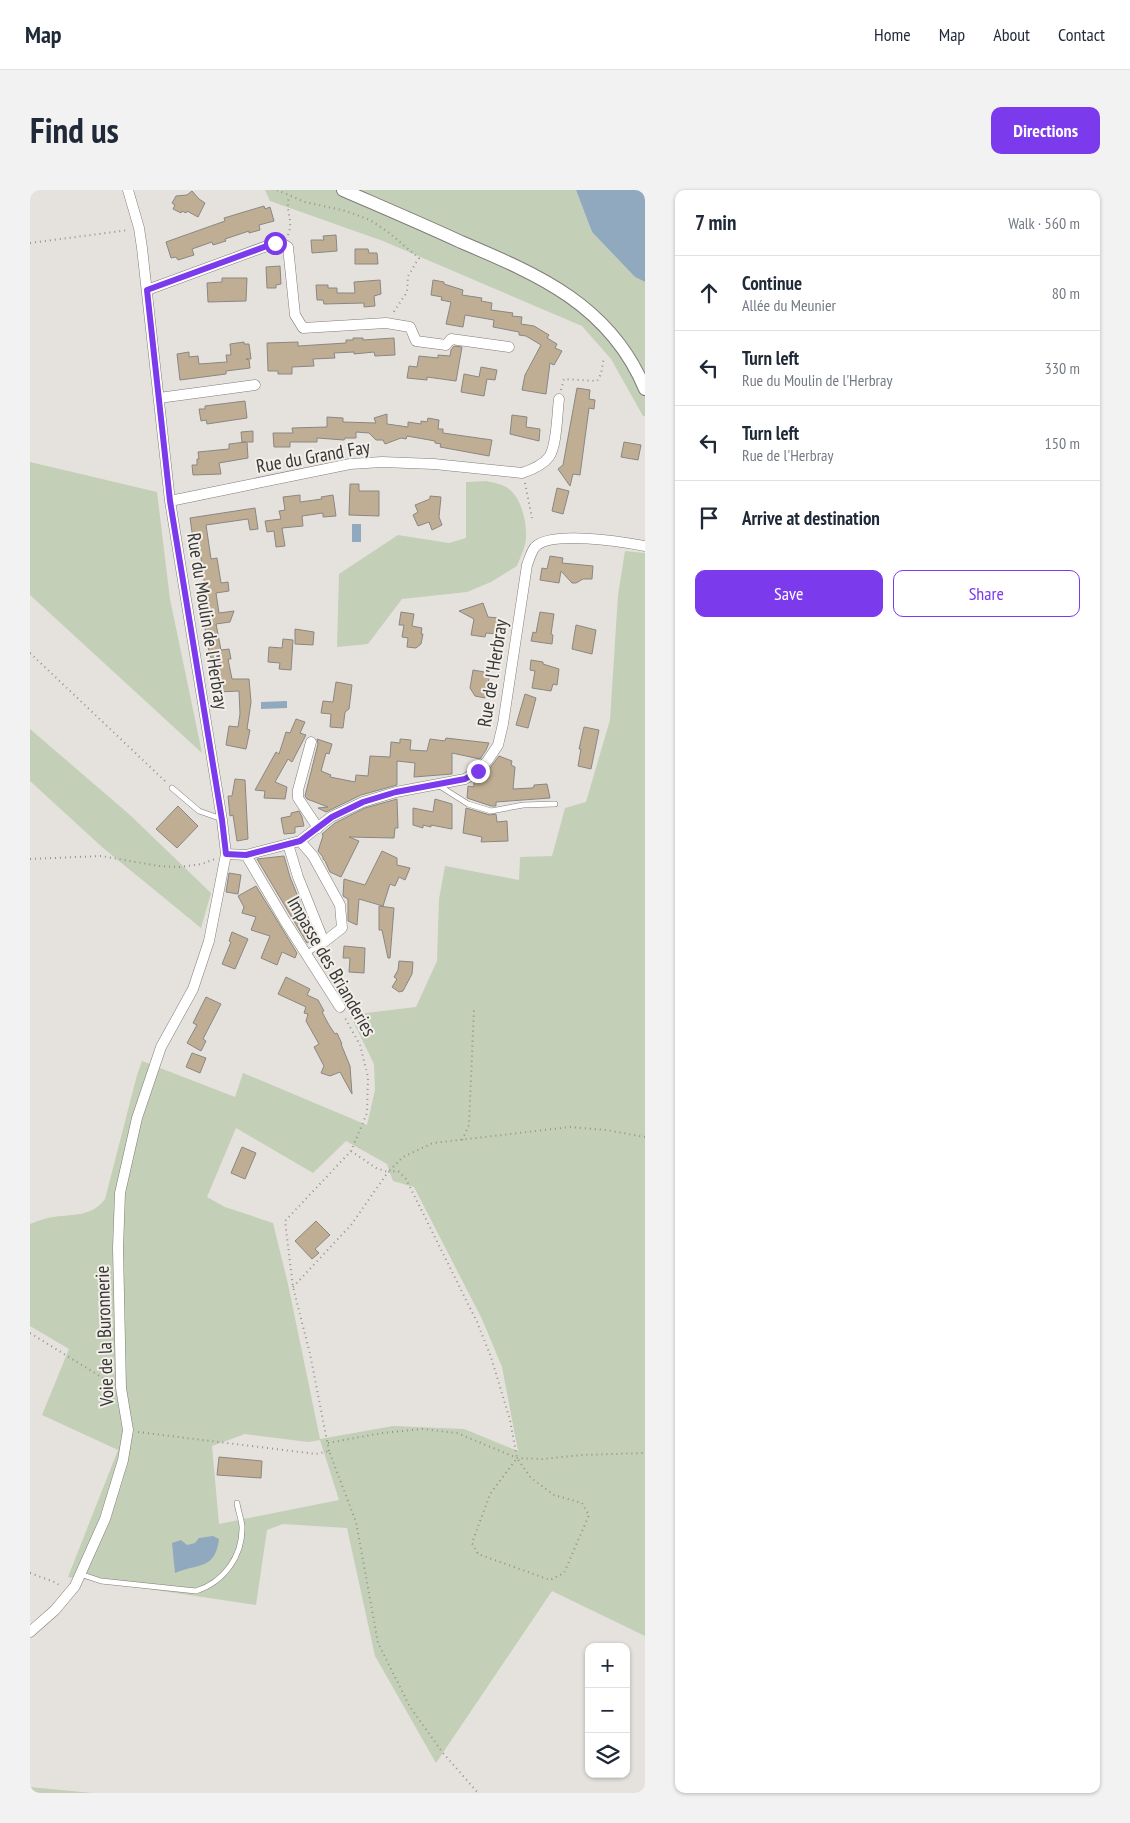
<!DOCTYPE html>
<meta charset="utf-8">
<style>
:root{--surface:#fff;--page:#f2f2f3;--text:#1f2937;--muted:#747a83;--line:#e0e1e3;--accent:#7c3aed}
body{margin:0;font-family:"PT Sans Narrow",sans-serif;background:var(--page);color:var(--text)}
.controls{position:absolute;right:15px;bottom:15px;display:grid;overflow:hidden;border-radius:10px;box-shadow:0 1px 4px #0004}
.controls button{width:45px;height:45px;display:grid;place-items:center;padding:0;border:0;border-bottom:1px solid var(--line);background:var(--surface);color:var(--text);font:25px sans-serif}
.stop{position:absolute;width:15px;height:15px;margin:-11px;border:4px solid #7c3aed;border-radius:50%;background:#fff}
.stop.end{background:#7c3aed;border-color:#fff;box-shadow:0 1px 5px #0008}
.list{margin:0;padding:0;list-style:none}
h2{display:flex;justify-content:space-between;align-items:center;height:65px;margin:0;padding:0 20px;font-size:21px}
h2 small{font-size:16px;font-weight:400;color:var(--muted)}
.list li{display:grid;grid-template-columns:32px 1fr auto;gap:15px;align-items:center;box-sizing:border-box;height:75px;padding:0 20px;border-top:1px solid var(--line)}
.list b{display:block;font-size:19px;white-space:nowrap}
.list p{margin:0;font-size:16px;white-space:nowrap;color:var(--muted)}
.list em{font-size:16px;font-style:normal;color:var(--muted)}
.actions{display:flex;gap:10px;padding:15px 20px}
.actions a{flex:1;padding:11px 0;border:1px solid var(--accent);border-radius:10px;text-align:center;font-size:18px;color:var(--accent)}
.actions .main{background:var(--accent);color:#fff}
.icon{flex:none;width:28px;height:28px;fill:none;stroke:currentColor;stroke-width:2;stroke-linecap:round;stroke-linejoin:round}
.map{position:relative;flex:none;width:615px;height:1603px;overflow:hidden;border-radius:10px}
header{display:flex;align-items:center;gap:30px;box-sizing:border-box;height:70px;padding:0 25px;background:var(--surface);border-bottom:1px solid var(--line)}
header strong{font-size:24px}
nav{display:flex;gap:28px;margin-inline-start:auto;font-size:18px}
.intro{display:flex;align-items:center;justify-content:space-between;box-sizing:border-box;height:120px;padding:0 30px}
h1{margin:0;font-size:35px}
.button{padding:12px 22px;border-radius:10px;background:var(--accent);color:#fff;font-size:18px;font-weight:700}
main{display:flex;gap:30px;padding:0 30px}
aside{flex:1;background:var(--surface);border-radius:10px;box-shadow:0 1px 4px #0004}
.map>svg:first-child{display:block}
.green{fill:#c3cfb6;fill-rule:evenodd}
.water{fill:#91a9be}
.building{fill:#bfae94;stroke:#8a8783}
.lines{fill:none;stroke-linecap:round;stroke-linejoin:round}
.service-casing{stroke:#807d79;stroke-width:6}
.minor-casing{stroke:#807d79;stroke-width:11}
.tertiary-casing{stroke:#807d79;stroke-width:14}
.path{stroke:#94928e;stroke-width:2;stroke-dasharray:1 4;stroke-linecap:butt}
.service{stroke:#fff;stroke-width:5}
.minor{stroke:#fff;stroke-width:10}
.tertiary{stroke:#fff;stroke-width:12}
.route{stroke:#7c3aed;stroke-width:6}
.labels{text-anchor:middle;stroke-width:4;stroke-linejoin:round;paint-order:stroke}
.street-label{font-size:19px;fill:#373634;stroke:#f2efea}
</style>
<header>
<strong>Map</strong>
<nav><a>Home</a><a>Map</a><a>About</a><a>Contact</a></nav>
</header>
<div class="intro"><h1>Find us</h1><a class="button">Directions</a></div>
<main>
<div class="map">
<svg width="615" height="1603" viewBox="0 0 615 1603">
<rect width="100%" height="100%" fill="#e5e2dd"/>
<path class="green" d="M235,0H546L562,42L605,87L615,92V226H613L581,169L552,136L353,51L240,11Z
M0,272L127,302L140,409L172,563L0,405Z
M457,291C464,293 473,294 479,299C492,309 497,333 496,349C495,358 490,368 487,376L461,392L437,402L372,409L338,454L307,457L309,384L368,345L419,353L436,348V292Z
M595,361L615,363V1446L522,1401L406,1573L345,1466L317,1338L253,1334L237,1340L226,1415L38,1387L88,1260L12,1225L39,1159L0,1136V1034C8,1031 16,1028 23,1027C43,1024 62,1027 75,1009L107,885L112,871L205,907L213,883L337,935L345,900L344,874L320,825L386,817L407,771L409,709L415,676L489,690L490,667L522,666L535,618L556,612L580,530L588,405ZM206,938L283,983L316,951L357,974L363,991L384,997L452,1129L472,1177L488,1261L434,1239L363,1236L290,1249L258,1094L243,1033L195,1017L177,1007ZM215,1244L278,1252L290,1250L309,1310L189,1334L182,1256Z
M0,539L100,625L181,703L171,738L72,657L0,591Z
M0,1597L62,1603H0Z"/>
<path class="water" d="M546,0H615V92L605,87L562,42Z
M322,334H331V352H322Z
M257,511V518L231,519V512Z
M183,1346L189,1349C185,1380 169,1373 145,1383L142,1353L151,1350L157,1355L165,1353L169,1348Z"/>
<path class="building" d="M162,1L169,9L175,13L168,27L157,21L156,23L152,21L151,23L143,19L145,15L142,13L146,6L157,5Z
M234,16L235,19L240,17L244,31L229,35L230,40L219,43V41L195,49L196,51L183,55L182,52L162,59L164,65L148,70L146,67L141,68L136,52L195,31L194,28Z
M306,45L307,61L282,63L281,50H294L293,46Z
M325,59H338L339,63H347L348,74H325Z
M250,76L251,94L246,95V98H237L236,77Z
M192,88H217L216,111L178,112L177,93L192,92Z
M350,90L351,104L344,106L345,116L334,117V113L294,114L293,110H287L286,95H298V98H307V103H325L324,92Z
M403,90L414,92V94L433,100L432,105L452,108L451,111L462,113L461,120L483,123L482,126L492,127L491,134L504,136L519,145L517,148L527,154L525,158L532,161L524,175L520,173L516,204L492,200L495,185L511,155L496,146L489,145V142L463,137L464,130L435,125L433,137L416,134L421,112L411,110L412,107L401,105Z
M323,148H333V150L364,148L365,165L345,166L344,162L324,164V162L304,163L305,168L283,169L284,176L262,177V184H248V181H238L237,153L268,152V156L316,153V150H323Z
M214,152V154H219L221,169H216L219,170L220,178L196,181V184L150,190L147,164L159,162V167L168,166L169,174L197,172L196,165H201L200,154Z
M424,156L432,157L426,191L397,187V190L377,188L379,176L387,177L389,166L408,168V165L420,166L421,160Z
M451,177L467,180L465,190L457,189L454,206L431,202L434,184L449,187Z
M547,198L560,200L559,209L565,210L564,219L559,218L550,285L543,284L540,296L528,279L533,275Z
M215,211L217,228L177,234L176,230L171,231L169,219H175V216Z
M357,224V234L378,237V232L391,234V231L397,232L398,228L409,230L408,239H413V243L462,250L459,266L410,257L411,254L405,253V251L377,246L376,249L371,248L355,254L353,250H346L339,243L326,242V248H315L314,250L287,248V252H260V257H244L243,243H263L262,238L297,237V227L313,228V232L346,233L344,228Z
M482,225L497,227L496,237L510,239L509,251L480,244Z
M223,241V252H217L218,268L189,273L191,284L163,285L162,275H167V269H169L168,262L199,259V254L216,252H212L211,242Z
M594,252L611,255L608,270L591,267Z
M320,294H329V301H349V326L319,325Z
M527,298L539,301L533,324L522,321Z
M270,305V312L292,309L291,307L303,305L306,326L293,327V323L272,326L273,336L252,338L255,356L246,357L244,341L237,342L235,331L251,329L249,321L255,320L253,307Z
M400,306L411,307L409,327L412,335L402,340L399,332L388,336L383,325L388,322L385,315L400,309Z
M225,318L228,339L220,340L218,329L176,335L181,369L187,368L191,393L198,392L199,401L186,403L189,423L204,421L200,432L186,434L191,460L199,459L201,469H198L202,489H219L221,512L217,539L220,540L216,559L196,555L199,536L208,537L210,524L209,501L189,502L183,467L181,468L178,457L173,426L171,395H174V388L169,355L164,356L160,328Z
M520,366L533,368L532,373L563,376L562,389H553L546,393H542L531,381L529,393L510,390L512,378L517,379Z
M453,413L458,427L469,428L467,444L456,443L455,447L441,445L444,429L429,421Z
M371,422L384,424L382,436L392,438L391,444H393L391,454L386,458L377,457L378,448L372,447L374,435H369Z
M510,422L524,424L521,444L523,445L522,454L501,451L503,442L506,443Z
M546,435L566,440L562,464L542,459Z
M265,439L284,442L283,455L265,454Z
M253,449L263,450L261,480L249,479L250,473L238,472L239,457L252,458Z
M501,470L513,472V474L529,479L527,495L523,494L521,501L502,498L505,481L500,480Z
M443,480L460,483L455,508L445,506L440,498Z
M306,492L322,495L319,519L315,522L313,538L300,537L301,524L291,523L293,511L303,512Z
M495,504L506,508L498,538L486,535Z
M266,529L275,532L270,543L276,545L262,572L258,569L245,592L257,597L255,609L234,608L235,601L225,600L246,562L249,564L256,542L260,543Z
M554,537L569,540L561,579L548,576L551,559H549Z
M416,548L459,553L456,560L450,569L422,563V584L384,587L385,573L367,571V595L331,605L296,622L288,618L298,617L277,609L275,606L288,554L287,549L302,554L299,564L296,563L291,581L301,585L300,587L325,592L326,585L338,586L340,566L360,567L361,552L370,553V549L381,550L380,560L397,561L400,549L415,551Z
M469,566L482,571L481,575L485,577L483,599L502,598L504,597V595L517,594L520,608L466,612V616H461L437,608L438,596L444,597V591L449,589H452Z
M205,589L215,590L218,649L207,651L203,625L200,626L198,606H202Z
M367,609L368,638H365L364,648L319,647L329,651L311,687L300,682L295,671L293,669V667L288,661L293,646L292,644L305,633L335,618Z
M405,609L422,614V639L401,635V637L393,635V638L383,635V618L403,622Z
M148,616L168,636L147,658L126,639Z
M436,618L460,625L466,624L467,632L477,631L478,651L451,652L452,647L433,643Z
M269,621L272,627L274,636L265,637V643L254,644L251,628L261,626V623Z
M352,661L367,668V675L380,678L375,690L369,687L365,696L360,694L353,716L329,709L327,735L318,731V709L313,706L314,689L335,695Z
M254,666L260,687L285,749L277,753L227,669Z
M199,683L211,685L208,704L196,702Z
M226,696L267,763L265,768L252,762L247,775L231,768L240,746L221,740L226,727L212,723L214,717L208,706Z
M349,716L364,718L360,768H358L352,740H349Z
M202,742L218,749L205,779L192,774L201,752L199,751Z
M314,756L335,758L334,783L319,782L320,768H313Z
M369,771L383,772L382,784L373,801L369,802L362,797L367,789L364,787L368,780Z
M256,787L280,799L277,805L288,810L294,821L292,822L299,835L305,844L307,843L312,854H311L320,876L322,904L310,882L300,886L291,883L294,876L284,857L289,854L276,831L278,824L274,823L276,817L248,804Z
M176,807L191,814L173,849L176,851L171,861L157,853L167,835L163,833Z
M162,863L176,868L170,883L156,877Z
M212,957L226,963L215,989L201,983Z
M286,1031L300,1045L285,1059L289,1063L282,1069L265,1051Z
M189,1267L232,1271L231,1288L187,1285Z"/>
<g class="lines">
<defs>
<path id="service" d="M408,595L438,614L461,621L493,615L525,614
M142,598L169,621L192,629
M276,764L294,752
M50,1384L71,1391L166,1401C194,1392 213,1366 212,1336C211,1328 208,1320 207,1313"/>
<path id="minor" d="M117,100L245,53L253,54L258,57L265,125L273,138L356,133L380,137L386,151L416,155L421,149L479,157
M129,208L225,195
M140,311L320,274L352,272L404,274L492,283C501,280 513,275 519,267C527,256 527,224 529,209
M281,552L268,600V608L288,638
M258,654L268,687L294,752L312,738L310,715L283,666L270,651
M196,664L216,665L270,651L301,627L333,612L366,602L435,589L448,581L458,570L468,555L473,534L497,375C499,370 501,362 505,357C521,340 593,352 615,356
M216,665L255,731L310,817
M0,1442L25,1420L45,1396L75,1329L93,1270L98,1240L91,1198L88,1058L90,1003L107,928L131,857L163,799L179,751L196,664L192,630L140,311L112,58L109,38L98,0"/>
<path id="tertiary" d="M313,0C352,17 392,34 431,52C509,85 580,115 615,199"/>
</defs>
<use href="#service" class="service-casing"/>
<use href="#minor" class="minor-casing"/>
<use href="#tertiary" class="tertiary-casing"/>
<path class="path" d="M247,0L275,12L316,21L340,30L358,42L389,68L378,86L377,102L363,123
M258,45C264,30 255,22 259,7
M0,53L99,40
M531,200L534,189L567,191L571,184L574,167
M495,293L502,328
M0,463L136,592
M0,669L71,666L129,676L150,677L172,674L185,669
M432,950L439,935L444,818
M321,961L346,978L358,982L373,967L403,953L540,937L576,940L615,947
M263,1097L321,1035L358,982L368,981L376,989L447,1132L461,1167L480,1230L487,1268L501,1288L524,1305L552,1313L559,1325L534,1383L520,1390L448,1364L442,1353L460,1304L487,1268
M0,1143L81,1193
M108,1242L286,1264L299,1261L326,1332L348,1453L380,1517L413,1563L448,1603
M298,1253L352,1243L393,1239L427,1243L487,1268L512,1269L552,1265L615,1263
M299,1261L280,1164L263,1097L255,1031L321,961L337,923L338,887L330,855L314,826
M0,1383L27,1393L31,1397"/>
<use href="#service" class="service"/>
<use href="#minor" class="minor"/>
<use href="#tertiary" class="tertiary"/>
</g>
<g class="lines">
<path class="route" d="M245,53L117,100L140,311L192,630L196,664L216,665L270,651L302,627L333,612L366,602L435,589L448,581"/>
</g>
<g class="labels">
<g class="street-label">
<text transform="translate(283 266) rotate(-10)" y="7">Rue du Grand Fay</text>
<text transform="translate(178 431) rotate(81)" y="7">Rue du Moulin de l'Herbray</text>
<text transform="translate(462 483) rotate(-81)" y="7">Rue de l'Herbray</text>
<text transform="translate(302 776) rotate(60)" y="7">Impasse des Brianderies</text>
<text transform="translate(74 1146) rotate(-92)" y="7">Voie de la Buronnerie</text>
</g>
</g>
</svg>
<div class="controls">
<button>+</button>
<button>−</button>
<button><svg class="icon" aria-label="layers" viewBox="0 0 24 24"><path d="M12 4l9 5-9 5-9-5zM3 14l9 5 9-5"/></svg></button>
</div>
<div class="stop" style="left:245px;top:53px"></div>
<div class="stop end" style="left:448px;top:581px"></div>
</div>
<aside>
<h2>7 min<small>Walk · 560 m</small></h2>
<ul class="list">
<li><svg class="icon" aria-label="ahead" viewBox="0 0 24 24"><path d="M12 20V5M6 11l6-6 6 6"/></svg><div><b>Continue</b><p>Allée du Meunier</p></div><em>80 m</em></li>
<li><svg class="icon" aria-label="left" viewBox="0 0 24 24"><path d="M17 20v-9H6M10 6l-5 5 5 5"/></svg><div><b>Turn left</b><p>Rue du Moulin de l'Herbray</p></div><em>330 m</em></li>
<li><svg class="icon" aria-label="left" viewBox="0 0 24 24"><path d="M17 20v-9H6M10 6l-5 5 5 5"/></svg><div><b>Turn left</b><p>Rue de l'Herbray</p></div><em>150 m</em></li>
<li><svg class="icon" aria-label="arrive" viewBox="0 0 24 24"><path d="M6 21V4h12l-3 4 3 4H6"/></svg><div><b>Arrive at destination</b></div></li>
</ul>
<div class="actions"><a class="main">Save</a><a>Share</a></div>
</aside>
</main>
